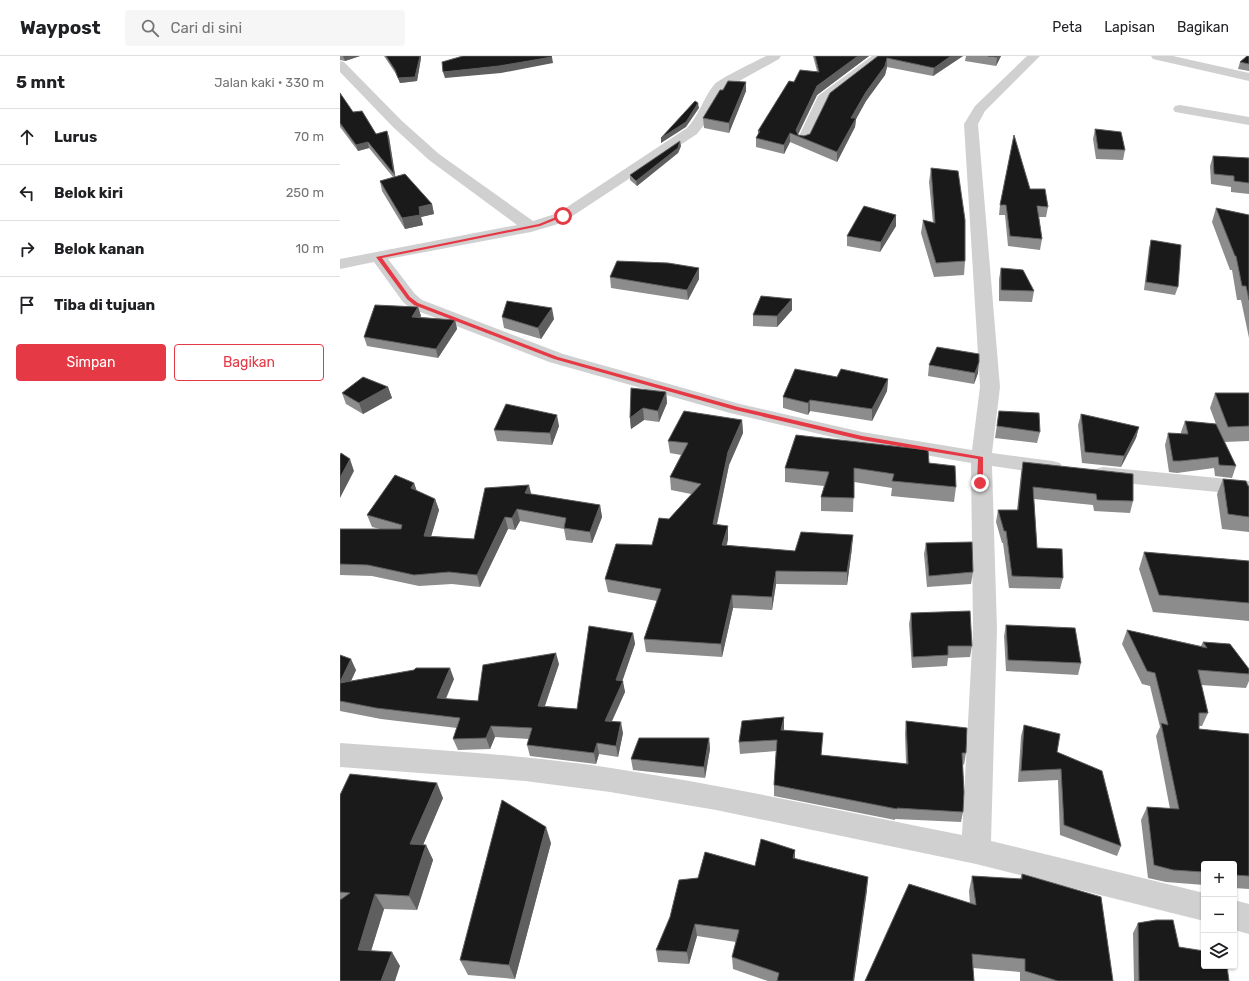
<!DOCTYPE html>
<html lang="id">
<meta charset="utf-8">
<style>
:root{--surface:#fff;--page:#f6f6f6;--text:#202124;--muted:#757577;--line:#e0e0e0;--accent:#e63946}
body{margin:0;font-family:Rubik,sans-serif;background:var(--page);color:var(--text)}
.controls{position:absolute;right:12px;bottom:12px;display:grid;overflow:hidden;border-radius:4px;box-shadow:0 1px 3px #0004}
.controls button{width:36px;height:36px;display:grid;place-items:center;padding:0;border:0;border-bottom:1px solid var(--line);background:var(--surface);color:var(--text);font:20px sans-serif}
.stop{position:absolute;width:12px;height:12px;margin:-9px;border:3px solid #e63946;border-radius:50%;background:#fff}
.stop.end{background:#e63946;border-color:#fff;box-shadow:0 1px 4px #0008}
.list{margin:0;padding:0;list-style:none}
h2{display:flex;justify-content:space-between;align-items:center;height:52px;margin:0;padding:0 16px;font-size:17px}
h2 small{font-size:13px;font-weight:400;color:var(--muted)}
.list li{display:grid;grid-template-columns:26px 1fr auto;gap:12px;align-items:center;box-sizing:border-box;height:56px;padding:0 16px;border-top:1px solid var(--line)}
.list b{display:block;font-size:15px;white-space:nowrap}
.list em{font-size:13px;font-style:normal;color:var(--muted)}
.actions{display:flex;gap:8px;padding:12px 16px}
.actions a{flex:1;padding:9px 0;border:1px solid var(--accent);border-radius:4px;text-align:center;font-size:14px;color:var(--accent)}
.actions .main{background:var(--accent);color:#fff}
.icon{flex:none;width:22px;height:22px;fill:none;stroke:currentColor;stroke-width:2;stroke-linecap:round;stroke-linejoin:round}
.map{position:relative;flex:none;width:909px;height:925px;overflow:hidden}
header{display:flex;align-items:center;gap:24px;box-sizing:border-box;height:56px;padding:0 20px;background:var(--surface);border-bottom:1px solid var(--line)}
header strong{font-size:19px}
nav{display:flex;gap:22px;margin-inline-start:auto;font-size:14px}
.search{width:280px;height:36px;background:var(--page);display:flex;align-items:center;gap:10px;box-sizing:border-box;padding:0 14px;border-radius:4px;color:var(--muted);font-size:15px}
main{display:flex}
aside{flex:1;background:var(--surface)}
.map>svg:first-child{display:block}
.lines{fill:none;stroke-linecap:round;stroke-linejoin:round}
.street{fill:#d0d0d0;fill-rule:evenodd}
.wall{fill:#8c8c8c}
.shaded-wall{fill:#5f5f5f}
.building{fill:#1a1a1a;stroke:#5f5f5f}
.route{fill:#e63946}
</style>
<header>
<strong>Waypost</strong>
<div class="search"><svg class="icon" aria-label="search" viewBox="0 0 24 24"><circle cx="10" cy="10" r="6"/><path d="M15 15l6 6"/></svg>Cari di sini</div>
<nav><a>Peta</a><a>Lapisan</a><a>Bagikan</a></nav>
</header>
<main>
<aside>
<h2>5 mnt<small>Jalan kaki · 330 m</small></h2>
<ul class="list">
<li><svg class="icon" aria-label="ahead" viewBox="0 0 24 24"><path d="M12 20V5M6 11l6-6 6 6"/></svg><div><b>Lurus</b></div><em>70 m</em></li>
<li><svg class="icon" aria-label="left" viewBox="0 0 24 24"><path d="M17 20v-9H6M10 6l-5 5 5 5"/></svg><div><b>Belok kiri</b></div><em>250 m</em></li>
<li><svg class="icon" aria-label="right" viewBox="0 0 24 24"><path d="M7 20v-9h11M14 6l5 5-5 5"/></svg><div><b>Belok kanan</b></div><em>10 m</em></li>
<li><svg class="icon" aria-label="arrive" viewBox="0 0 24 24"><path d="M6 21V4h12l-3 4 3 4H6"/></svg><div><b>Tiba di tujuan</b></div></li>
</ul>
<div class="actions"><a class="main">Simpan</a><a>Bagikan</a></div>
</aside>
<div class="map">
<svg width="909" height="925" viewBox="0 0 909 925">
<rect width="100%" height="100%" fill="#fff"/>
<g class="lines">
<path class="street" d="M426,0H441L439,3L385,33L367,65L357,78L228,163L218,168L191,176L48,203L75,238L82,244L223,298L400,348L522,376L632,394L640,331L624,68L635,50L687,0H700L645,55L638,68L660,331L652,397L713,405L720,407L723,412L720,417L713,419L652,410L657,573L651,785L864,837V865L636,808L376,754L270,736L185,725L0,711V687C90,694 181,698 271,712C389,730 505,756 622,779L633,573L631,407L522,388L390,357L209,306L70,252L63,246L34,206L0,213V203L177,169L89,104L53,71L0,16V5L4,6L62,65L99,98L193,165L218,157L347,72C359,60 363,42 374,29C380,22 415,6 426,0Z
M532,0H546L493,41L489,45L469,87L464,88L459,87L457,84L478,40Z
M811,0H833L909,17V25L813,3Z
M840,49L909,61V69L835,56L833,53L835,50Z
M763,411L909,425V439L763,425L756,423L752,418L756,413Z
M894,844L909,848V878L894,874Z"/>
</g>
<path class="wall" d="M0,0H20L5,5L0,4Z
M44,0H81V2L77,25L60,27L56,18Z
M473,0H529L477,39L458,79L464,80L470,78L538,0H623L593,20L547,11L545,19L526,45L516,63L515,71L497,106L450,86L444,98L416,91V82L418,79V75L454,26L477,15Z
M626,0H661L656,10L625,5Z
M909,0V15L898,13L900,6Z
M383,34L406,35L389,77L364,72L363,62Z
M0,37L13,56L36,78L47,75L49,81L55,121L92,148L94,158L81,161L83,169L65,173L42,135L40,125L53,121L29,92L18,95L0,71Z
M755,73L785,94L783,104L756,103L753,83Z
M341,90L338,97L297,130L290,124V119Z
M873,100L909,102V138L891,136V131L871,128L870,110Z
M591,112L625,205L624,219L594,221L581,177L583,164L593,167L589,126Z
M660,149L708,151L706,161H699L702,183L700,194L668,190L665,159H659Z
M876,152L909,159V282L901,244H897L892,214H890L872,166Z
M556,170L540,196L507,190V180Z
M811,184L838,231L835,239L804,234L809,192Z
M661,212L694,235L692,246L659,245V223Z
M270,221L359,223L348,244L271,232Z
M78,251L81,260L80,261L115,264L117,273L98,302L27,290L24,281Z
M452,254L437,271L413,270V259Z
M162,261L214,263L201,283L164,272Z
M589,309L638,317L634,328L588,320Z
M497,321L548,323L547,335L532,365L470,355L468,359L443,352V341Z
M48,331L52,342L23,358L6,348L2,337Z
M326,336L327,347L319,366L304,364L291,373L290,362Z
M875,337H909V385L884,386L896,410L892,422L875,420L874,412L837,417L829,416L825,389L828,377L841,378V376L845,365L876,368L870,352Z
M659,355L700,376L697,387L655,382Z
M741,358L799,371L796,382L781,411L742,407L738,369Z
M402,364L403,377L389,409L377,469L388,470V483L387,489L455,495L512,492L507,529L436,528L432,554L393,552L382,601L306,596L304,583L317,545L268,536L265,523L312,489L329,463L351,438L331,434L330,421L341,399L330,397L328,385Z
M219,370L212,389L157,385L154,374Z
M683,406L793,445L790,457L754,455L753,449L694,443L697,492L723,522L720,533L669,532L663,487H662L656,466L658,454H677L681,417Z
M589,407L616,431L614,446L551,440L552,432L514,426L513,456L481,455V441L484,430L445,426V412Z
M883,423L909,430V476L882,473L877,438Z
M74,427L76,434L95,443L99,454L91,480L134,483L191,438L260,449L262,461L252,487L226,484L224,473L180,465L175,474L168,473L140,531L112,528L79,530L32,520L0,519V473H40L32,471L27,459Z
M586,487L633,516L631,528L587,531L584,498Z
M804,496L909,505V565L813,556L799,513Z
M571,557L632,590L630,601L608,602L607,610L572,612L569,568Z
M666,569L741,607L738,619L666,615L664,580Z
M787,574L861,590L863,586L909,613V625L906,632L861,629L868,657L862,670H859V673L909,678V836V833L894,832V808H864V829L826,826L808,822L801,764L807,751L830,753L816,680L820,671L810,630L802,628L782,588Z
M293,577L295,588L282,625L285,636L272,665L283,677L278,701L259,698L256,708L190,700L187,689L189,683L155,681L150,693L118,694L113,683L117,672L41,663L0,655V599L16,614L11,625L114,623L106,643L138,645L219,608L205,650L237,653Z
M444,661V674L482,688L481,699L566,708L565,677L566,665L626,697L624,709L623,708V756L621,766L555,763V764L434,740V729L436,695L400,698L399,686Z
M684,669L717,696L781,790L777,800L720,779L718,724L678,726L681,680Z
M369,682L370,693L365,722L293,714L291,703Z
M0,739L103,742L83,789H86L93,804L77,854L44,853L31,895L60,910L0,925Z
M211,787L175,923L128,919L120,904Z
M455,803L527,834L514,925H428L393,913L392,901L396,886L357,880L349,908L318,906L316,894L358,822L415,810Z
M682,818L773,925H680V916L633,912L525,925L630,848L629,835L632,820L680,823Z
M798,867L839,891L889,925H794L793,877Z"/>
<path class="shaded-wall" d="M3,0H20L5,5Z
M80,0H81V2L77,25L60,27L58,22Z
M518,0H529L477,39L457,80L456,74L477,30Z
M611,0H623L593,20L594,12Z
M657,0H661L656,10L657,1Z
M212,1L213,7L161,17L105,22L103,16Z
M547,2V11L545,19L526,45L516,63L515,71L497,106V96L511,62L526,36Z
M406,26V35L389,77V67Z
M358,47L359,52L346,71L321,87V82Z
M47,75L49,81L56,124L54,118Z
M450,77V86L444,98V89Z
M340,85L341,90L338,97L297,130L296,125Z
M28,86L29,92L18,95L16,89Z
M92,148L94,158L81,161L83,169L65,173L62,162L79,151Z
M556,159V170L540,196L541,186Z
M359,212V223L348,244L347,234Z
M452,243V254L437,271V260Z
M78,251L81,260L75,270L72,261Z
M212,252L214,263L201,283L198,272Z
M115,264L117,273L98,302L96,293Z
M639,306L638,317L634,328L635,317Z
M548,323L547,335L532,365V353Z
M48,331L52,342L23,358L19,347Z
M326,336L327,347L319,366L318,355Z
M470,344V355L468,359V347Z
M303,352L304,364L291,373L290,362Z
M217,359L219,370L212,389L210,377Z
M402,364L403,377L389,409L374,481L373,468L388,396Z
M799,371L796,382L781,411L784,400Z
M10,403L14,415L0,442V422Z
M74,427L78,438L71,432Z
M189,429L192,441L185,437Z
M95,443L99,454L88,491L84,480Z
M260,449L262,461L252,487L250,476Z
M177,453L180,465L175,474L172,462Z
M165,461L168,473L140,531L137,519Z
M388,470V483L383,501L382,489Z
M513,479L512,492L507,529V516Z
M436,515V528L432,554V541Z
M392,539L393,552L382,601L381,588Z
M293,577L295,588L281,629L283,625L285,636L267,676L265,665L276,624Z
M216,597L219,608L201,661L198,650Z
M11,603L16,614L5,638L0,628V626Z
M110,612L114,623L101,653L97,642Z
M444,661V672L441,686V674Z
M281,666L283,677L278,701L276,690Z
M151,670L155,681L150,693L146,682Z
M369,682L370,693L365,722L364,711Z
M257,687L259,698L256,708L254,697Z
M97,727L103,742L77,803L70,788Z
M206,771L211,787L175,923L169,909Z
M86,789L93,804L77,854L69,840Z
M455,794V807L453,802Z
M528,821L527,834L514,925H513Z
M35,838L44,853L27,908L18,894Z
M355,868L357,880L349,908L347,896Z
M52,896L60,910L55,925H41Z"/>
<path class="building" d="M46,0H80L75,21L58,22L55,14Z
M123,0H211L212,1L159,10L103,16L102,6Z
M475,0H518L477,30L456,74L458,79L464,80L470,78L490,37L538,0H611L594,12L547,2L545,10L526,36L511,62H516L497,96L450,77L444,89L416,82L420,75H418L449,25L454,26L460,14L479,16Z
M648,0H657V1Z
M907,0H909V8L900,6Z
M388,25L406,26L389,67L363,62L380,34H383Z
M0,37L13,56L22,55L36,78L47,75L54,118L28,86L16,89L0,67Z
M355,45L358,47L346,66L321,82Z
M755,73L781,76L785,94L758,93Z
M674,79L690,133H705L708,151L697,150L702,183L670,180L666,149H660Z
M340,85L338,92L296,125L290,119Z
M873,100L909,102V127L894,125V120L874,118Z
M591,112L618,115L625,164V205L596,207L583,164L595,167Z
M65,118L92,148L79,151L80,159L62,162L40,125Z
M524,150L556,159L541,186L507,180Z
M876,152L909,159V244L906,230H902L896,200H895Z
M811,184L841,189L838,231L806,226Z
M277,205L328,207L359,212L347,234L270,221Z
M661,212L683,214L694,235L661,234Z
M421,240L452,243L437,260L413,259Z
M167,245L212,252L198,272L162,261Z
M35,249L78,251L72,261L115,264L96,293L24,281Z
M597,291L639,298V306L635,317L589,309Z
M455,313L497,321L501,313L548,323L532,353L470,344L468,347L443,341Z
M23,321L48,331L19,347L2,337Z
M291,332L326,336L318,355L303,352L290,362Z
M875,337H909V370L888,371Z
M166,348L217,359L210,377L154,374Z
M344,355L402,364L388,396L373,468L388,470L382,489L455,495L461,476L513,479L507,516L436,515L432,541L392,539L381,588L304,583L321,533L265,523L276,488L312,489L319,462L329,463L361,428L330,421L348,387L328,385Z
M659,355L699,357L700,376L657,370Z
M741,358L799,371L784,400L745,396Z
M845,365L876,368L896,410L879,409L878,401L840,405H833L828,377L848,378Z
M456,379L588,394L589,407L615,410L616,431L552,425L554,418L514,412V442L481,441L489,416L445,412Z
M1,397L10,403L0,422V399Z
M683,406L793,418V445L757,444L756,438L693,431L697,492L722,493L723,522L672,520L666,475H664L658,454H678Z
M55,419L74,427L71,432L95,443L84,480L134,483L145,432L189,429L185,437L260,449L250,476L224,472L226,462L177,453L172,462L165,461L137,519L109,516L74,519L28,509L0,508V473H61L62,469L27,459Z
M883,423L906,425L908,430H909V461L888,458Z
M632,486L633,516L589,520L586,487Z
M804,496L909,505V547L819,539Z
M630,555L632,590H608V599L573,601L571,557Z
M666,569L735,572L741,607L668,604Z
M249,570L293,577L276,624L283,625L265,665L281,666L276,690L257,687L254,697L187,689L192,672L151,670L146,682L113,683L120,662L36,652L0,645V627L74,614L76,612H110L97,642L138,645L143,609L216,597L198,650L237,653Z
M787,574L867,592L863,586L890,588L909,613V618L858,614L868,657H859V673L909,678V820L894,819V808H864V816L833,814L814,809L807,751L839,753L821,667L828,669L815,617L807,615Z
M0,599L11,603L0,626Z
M444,661L441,674L483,677L481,699L568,708L566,665L627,672L626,697H622L624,736L623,756L557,752V753L434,729L437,684L399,686L402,665Z
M684,669L720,678L717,696L762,715L781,790L724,769L721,713L681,715Z
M299,682H369L364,711L291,703Z
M10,718L97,727L70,788L86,789L69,840L35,838L18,894L52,896L41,925H0V844L10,837L0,836V739Z
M162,744L206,771L169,909L120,904Z
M421,783L455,794L453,802L528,821L513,925H437L439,917L392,901L399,874L355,868L347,896L316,894L330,861L339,824L358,822L365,796L415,810Z
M682,818L761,841L773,925H718L685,915V903L632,898L634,925H525L569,828L636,849L632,820L682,823Z
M816,864H833L839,891L864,895V910H887L889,925H799L798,867Z"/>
<path class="route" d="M221,159L225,160L200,170L42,202L70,241L78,247L218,301L398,351L522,380L643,401V429L637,427L638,403L522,384L395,354L214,303L74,249L67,243L36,201L199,168Z"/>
</svg>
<div class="controls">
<button>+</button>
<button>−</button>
<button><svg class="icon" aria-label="layers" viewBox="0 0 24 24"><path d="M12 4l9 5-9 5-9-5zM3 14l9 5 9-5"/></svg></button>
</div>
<div class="stop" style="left:223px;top:160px"></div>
<div class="stop end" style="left:640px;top:427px"></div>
</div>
</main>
